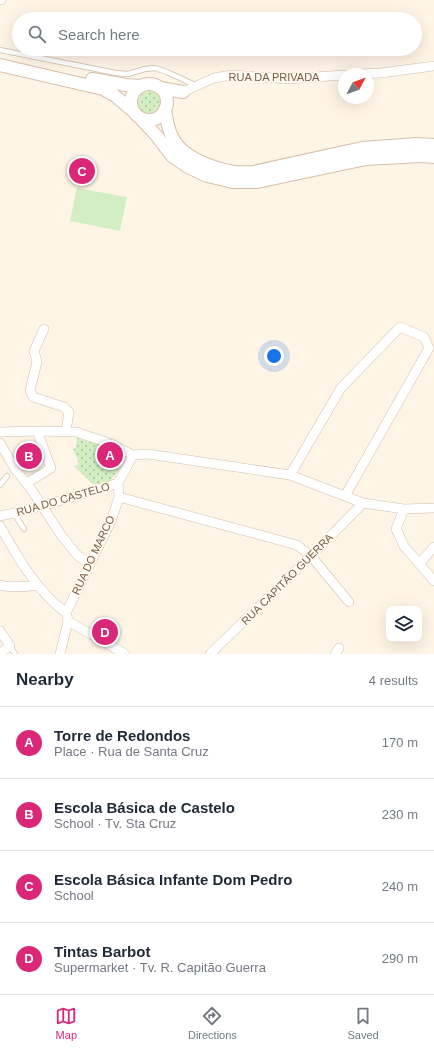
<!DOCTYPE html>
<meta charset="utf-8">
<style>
:root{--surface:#fff;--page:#f2f2f3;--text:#1f2937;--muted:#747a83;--line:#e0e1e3;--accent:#db2777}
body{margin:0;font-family:Arial,sans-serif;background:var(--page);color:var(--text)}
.controls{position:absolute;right:12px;bottom:12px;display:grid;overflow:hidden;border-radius:8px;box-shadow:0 4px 16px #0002}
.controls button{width:36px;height:36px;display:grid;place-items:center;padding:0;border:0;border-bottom:1px solid var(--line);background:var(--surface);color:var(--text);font:20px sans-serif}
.compass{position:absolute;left:338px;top:68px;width:36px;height:36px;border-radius:50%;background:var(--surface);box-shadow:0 4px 16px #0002;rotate:49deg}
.you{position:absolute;left:274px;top:356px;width:14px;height:14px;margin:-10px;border:3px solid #fff;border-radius:50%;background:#1a73e8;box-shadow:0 0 0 6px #1a73e833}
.badge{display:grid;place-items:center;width:26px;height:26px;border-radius:50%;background:var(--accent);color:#fff;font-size:13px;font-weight:700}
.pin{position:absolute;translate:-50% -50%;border:2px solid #fff;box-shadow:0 1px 4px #0006}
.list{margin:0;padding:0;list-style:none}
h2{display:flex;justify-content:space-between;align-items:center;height:52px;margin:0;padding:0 16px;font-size:17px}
h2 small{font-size:13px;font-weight:400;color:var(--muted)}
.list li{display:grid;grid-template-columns:26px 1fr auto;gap:12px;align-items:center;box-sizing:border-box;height:72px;padding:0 16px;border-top:1px solid var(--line)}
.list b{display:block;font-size:15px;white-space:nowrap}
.list p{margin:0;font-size:13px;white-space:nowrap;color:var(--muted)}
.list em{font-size:13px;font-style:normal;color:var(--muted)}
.icon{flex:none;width:22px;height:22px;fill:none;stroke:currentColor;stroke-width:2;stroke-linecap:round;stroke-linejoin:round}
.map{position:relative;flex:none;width:434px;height:654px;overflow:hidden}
.search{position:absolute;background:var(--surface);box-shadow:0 4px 16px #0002;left:12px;right:12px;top:12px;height:44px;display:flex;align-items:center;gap:10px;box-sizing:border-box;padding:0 14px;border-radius:22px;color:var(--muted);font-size:15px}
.sheet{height:340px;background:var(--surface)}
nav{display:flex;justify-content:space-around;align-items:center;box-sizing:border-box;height:56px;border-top:1px solid var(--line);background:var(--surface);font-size:11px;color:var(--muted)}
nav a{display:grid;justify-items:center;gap:2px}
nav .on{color:var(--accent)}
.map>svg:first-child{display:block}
.grass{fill:url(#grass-dots)}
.pitch{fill:#d3eec2}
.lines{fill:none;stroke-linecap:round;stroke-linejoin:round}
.lane-casing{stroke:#d2bdaa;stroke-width:6}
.street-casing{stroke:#d2bdaa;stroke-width:10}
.secondary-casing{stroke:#d8bfa9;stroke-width:14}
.lane{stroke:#fff;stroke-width:4.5}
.street{stroke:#fff;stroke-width:9}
.secondary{stroke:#fff;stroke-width:12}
.labels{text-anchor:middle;stroke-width:3.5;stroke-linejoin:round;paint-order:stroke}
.street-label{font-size:11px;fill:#7b5b47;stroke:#fff9ee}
</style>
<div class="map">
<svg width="434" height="654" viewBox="0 0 434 654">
<defs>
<pattern id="grass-dots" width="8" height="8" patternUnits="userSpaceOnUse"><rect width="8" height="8" fill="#d3eec2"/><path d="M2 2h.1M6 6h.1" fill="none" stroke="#b0c49f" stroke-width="1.8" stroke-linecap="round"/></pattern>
</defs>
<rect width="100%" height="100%" fill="#fef5e6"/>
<path class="grass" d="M138 103a12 12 0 1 1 24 0a12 12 0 1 1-24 0Z
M77,438L90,442L91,441C98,444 118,450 122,456C126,462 115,476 110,480C106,483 101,485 97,488L74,466L79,464L73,448H76Z"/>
<path class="pitch" d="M77,188L127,197L120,231L70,221Z"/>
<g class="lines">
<defs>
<path id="lane" d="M0,50L116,73L128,74L145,69L155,68L167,72L195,85
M0,485L7,476
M14,513L24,529
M10,646L15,654"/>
<path id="street" d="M0,0H1
M361,74L381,73L434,66
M183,92L214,78L232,75L288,79L344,75
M44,329L34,351L37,362L30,390L33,397L64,407L69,412L66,431
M0,432L41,431L76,432L106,442L133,455L148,454L290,475L363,503L404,509L434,508
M0,443L15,469L31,489L61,535L77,555L90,564
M290,475L341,388L400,327L424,337L429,348L345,496
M27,483L51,468L37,431
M118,483L119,497L297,545L311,556L349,602
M404,509L396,529L404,546L434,581
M0,516C40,508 79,495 118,483L133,455
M0,526C18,558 36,590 66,613
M420,563L434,547
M0,585C12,588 25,587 37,585
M66,613L111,521L119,497
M68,621L125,654
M0,631L10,646L0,653
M60,654L68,621L67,616
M210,654L311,556L363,503
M335,654L339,648"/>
<path id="secondary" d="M0,65L103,89L114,95L133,111
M92,79L126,85L141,86
M131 102a18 18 0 1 1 36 0a18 18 0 1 1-36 0Z
M160,88L183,92
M165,109C167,124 170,139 181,149C192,160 214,168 229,171C236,173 245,172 253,172L362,148L417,144L434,145
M139,117L156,135L172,156L188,167L207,176L233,182H257L366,159L421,156L434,157"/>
</defs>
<use href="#lane" class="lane-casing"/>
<use href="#street" class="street-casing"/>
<use href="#secondary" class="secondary-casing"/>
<use href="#lane" class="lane"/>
<use href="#street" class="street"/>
<use href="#secondary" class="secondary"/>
</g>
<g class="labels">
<g class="street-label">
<text x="274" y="81">RUA DA PRIVADA</text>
<text transform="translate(63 499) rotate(-16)" y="4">RUA DO CASTELO</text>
<text transform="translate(93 555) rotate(-65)" y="4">RUA DO MARCO</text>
<text transform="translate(287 579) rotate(-45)" y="4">RUA CAPITÃO GUERRA</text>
</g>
</g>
</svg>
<div class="controls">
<button><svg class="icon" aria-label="layers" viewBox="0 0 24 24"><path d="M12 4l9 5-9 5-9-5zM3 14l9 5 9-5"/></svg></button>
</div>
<svg class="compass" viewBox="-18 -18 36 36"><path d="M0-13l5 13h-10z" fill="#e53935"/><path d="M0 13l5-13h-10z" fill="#747a83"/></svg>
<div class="you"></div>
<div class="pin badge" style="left:110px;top:455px">A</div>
<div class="pin badge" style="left:29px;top:456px">B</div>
<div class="pin badge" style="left:82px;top:171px">C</div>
<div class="pin badge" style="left:105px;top:632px">D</div>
<div class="search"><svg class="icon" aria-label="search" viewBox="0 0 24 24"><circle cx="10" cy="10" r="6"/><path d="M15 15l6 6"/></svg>Search here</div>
</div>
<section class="sheet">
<h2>Nearby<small>4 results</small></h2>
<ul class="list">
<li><span class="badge">A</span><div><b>Torre de Redondos</b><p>Place · Rua de Santa Cruz</p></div><em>170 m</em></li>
<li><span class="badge">B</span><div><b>Escola Básica de Castelo</b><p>School · Tv. Sta Cruz</p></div><em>230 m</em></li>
<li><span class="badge">C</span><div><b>Escola Básica Infante Dom Pedro</b><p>School</p></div><em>240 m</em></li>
<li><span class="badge">D</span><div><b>Tintas Barbot</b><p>Supermarket · Tv. R. Capitão Guerra</p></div><em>290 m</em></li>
</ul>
</section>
<nav>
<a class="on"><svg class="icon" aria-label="map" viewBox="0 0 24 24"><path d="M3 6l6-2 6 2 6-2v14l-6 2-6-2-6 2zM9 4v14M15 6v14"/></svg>Map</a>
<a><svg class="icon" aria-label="directions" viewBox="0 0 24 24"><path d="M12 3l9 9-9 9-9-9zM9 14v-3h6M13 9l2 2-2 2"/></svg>Directions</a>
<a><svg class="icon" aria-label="saved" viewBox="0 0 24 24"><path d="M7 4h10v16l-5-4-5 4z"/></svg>Saved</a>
</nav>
